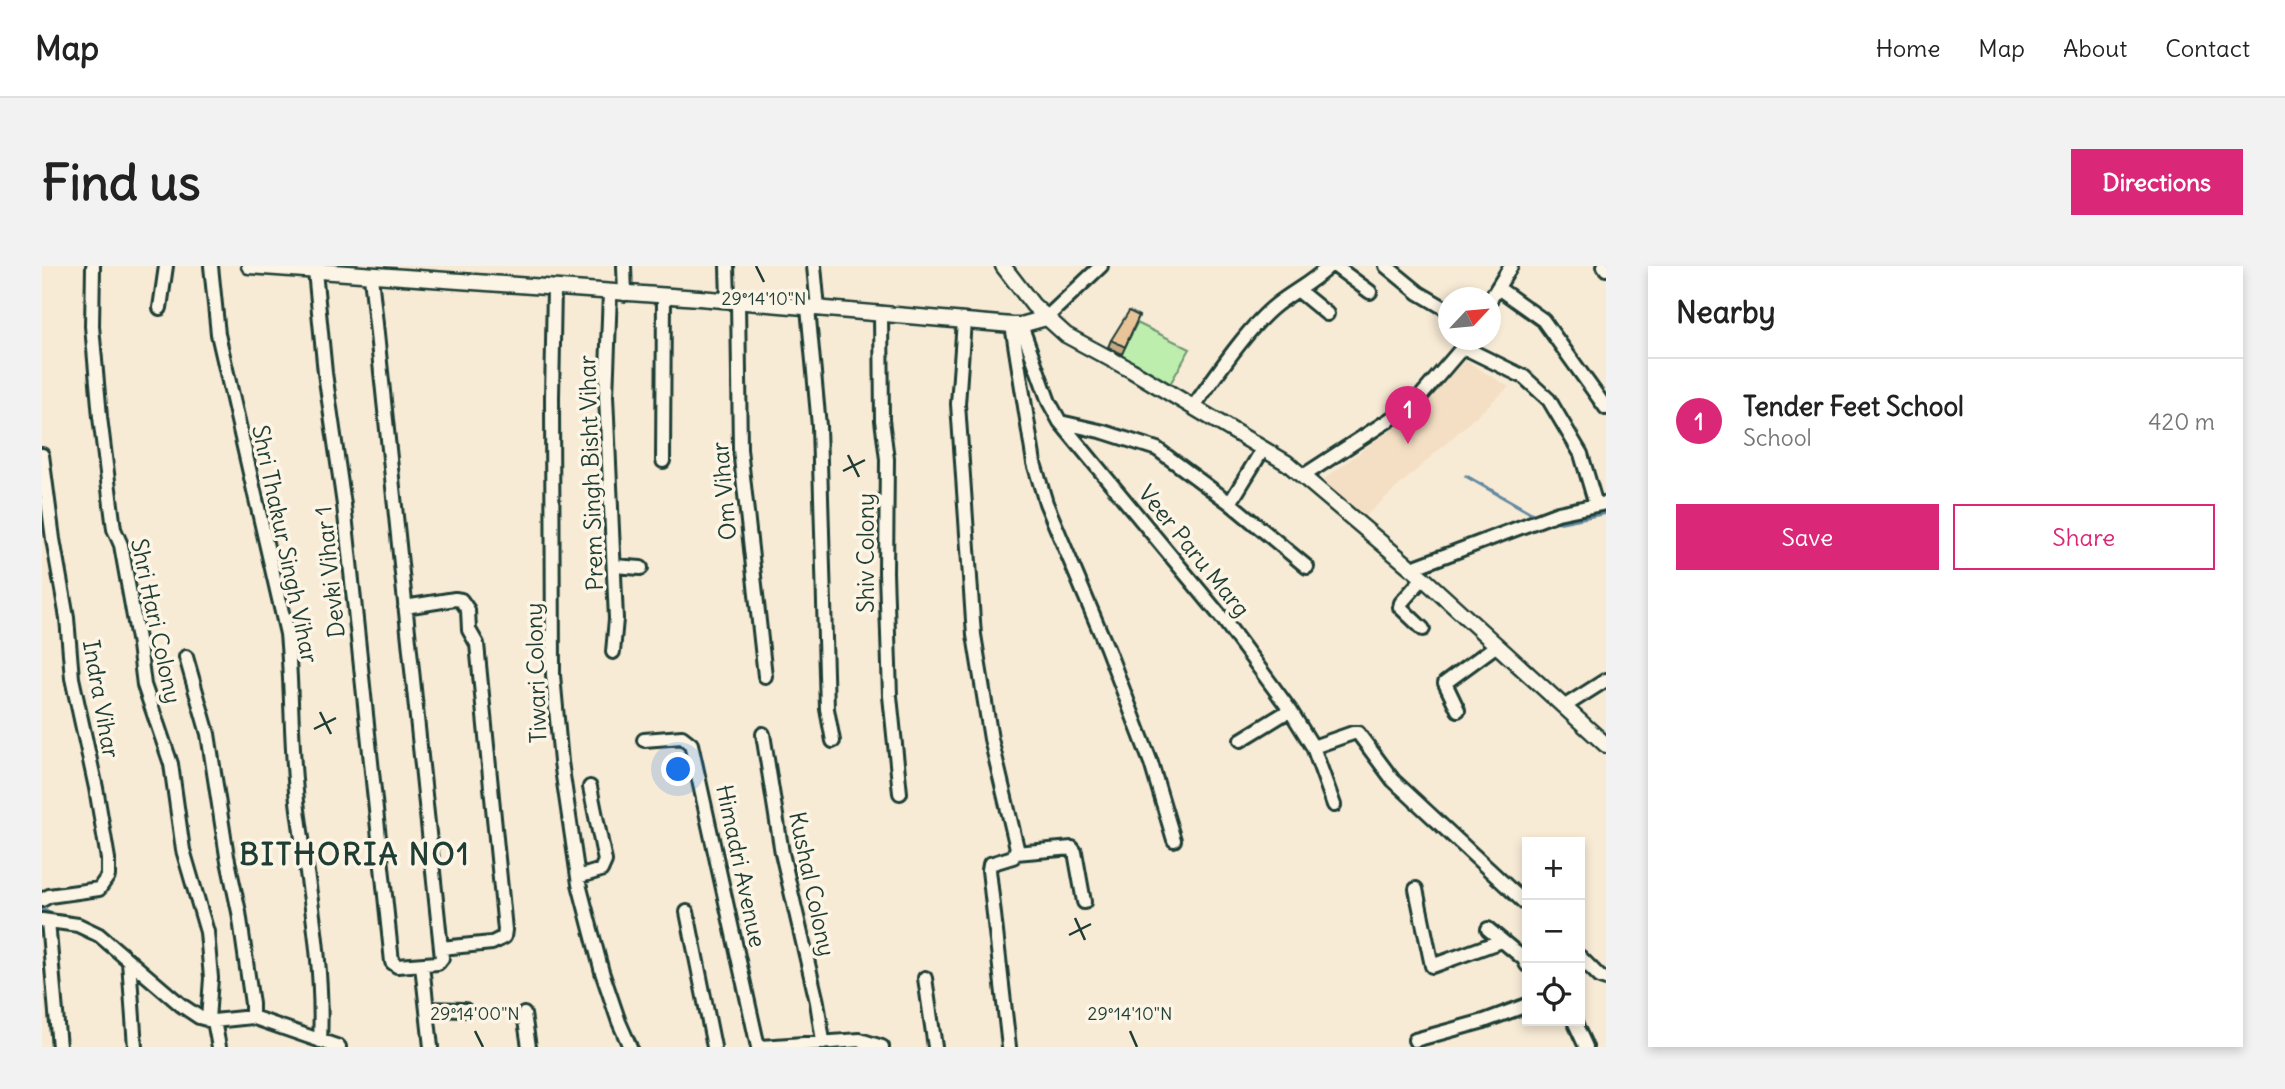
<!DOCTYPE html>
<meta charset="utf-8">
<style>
:root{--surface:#fff;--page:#f2f2f2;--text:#222;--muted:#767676;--line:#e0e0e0;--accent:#db2777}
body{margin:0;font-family:Delius,sans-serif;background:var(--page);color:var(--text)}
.controls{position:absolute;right:21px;bottom:21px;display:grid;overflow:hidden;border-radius:0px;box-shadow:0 4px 10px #0003}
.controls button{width:63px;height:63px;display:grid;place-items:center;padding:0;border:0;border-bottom:2px solid var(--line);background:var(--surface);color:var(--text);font:35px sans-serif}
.compass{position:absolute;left:1396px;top:21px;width:63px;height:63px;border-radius:50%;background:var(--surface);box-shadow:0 4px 10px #0003;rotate:64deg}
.you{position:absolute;left:637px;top:504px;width:24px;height:24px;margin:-18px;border:5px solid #fff;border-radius:50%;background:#1a73e8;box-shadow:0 0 0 10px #1a73e833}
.badge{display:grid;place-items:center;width:46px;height:46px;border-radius:50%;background:var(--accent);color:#fff;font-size:23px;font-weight:700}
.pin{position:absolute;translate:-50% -58px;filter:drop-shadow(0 2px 4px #0008)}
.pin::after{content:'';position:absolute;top:37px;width:24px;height:21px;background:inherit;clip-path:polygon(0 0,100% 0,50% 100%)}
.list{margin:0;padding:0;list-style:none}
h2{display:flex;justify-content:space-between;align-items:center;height:91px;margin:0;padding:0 28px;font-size:30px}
h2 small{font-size:23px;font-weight:400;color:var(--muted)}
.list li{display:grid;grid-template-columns:46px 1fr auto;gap:21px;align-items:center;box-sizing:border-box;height:126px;padding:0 28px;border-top:2px solid var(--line)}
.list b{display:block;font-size:26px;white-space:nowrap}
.list p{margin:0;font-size:23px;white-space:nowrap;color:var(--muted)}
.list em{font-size:23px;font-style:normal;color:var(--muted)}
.actions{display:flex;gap:14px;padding:21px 28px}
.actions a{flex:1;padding:16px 0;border:2px solid var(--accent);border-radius:0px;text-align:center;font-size:24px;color:var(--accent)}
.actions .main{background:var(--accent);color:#fff}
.icon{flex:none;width:38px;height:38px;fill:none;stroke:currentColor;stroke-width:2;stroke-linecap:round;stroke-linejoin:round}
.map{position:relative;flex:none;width:1564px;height:781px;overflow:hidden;border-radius:0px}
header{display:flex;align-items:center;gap:42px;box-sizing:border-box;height:98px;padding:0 35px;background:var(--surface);border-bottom:2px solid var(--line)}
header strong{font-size:33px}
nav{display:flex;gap:38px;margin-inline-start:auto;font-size:24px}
.intro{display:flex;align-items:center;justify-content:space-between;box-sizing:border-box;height:168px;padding:0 42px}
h1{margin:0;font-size:49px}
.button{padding:18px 32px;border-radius:0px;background:var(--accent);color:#fff;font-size:24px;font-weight:700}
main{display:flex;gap:42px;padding:0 42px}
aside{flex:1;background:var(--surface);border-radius:0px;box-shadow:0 4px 10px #0003}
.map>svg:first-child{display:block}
.built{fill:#f4dfc4}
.green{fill:#bdeeae;stroke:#6e9671;stroke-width:2}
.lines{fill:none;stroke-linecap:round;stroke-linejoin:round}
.stream{stroke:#638aa1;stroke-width:3.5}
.minor-casing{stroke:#1f3d34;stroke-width:18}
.tertiary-casing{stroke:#1f3d34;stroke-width:19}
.minor{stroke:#fcf5e5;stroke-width:12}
.tertiary{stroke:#fcf5e5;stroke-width:14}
.wall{fill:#c8a984;stroke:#1f3d34;stroke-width:2}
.building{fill:#e9c499;stroke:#1f3d34;stroke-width:2}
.ticks{fill:none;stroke:#1f3d34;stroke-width:2.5}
.labels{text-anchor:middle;stroke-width:7;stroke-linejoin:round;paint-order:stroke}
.street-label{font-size:23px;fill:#1f3d34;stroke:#fcf5e5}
.district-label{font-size:30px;font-weight:bold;letter-spacing:2px;fill:#1f3d34;stroke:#fcf5e5}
.ticks-label{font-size:18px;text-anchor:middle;fill:#1f3d34;stroke:#fcf5e5;stroke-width:7;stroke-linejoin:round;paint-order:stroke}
</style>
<header>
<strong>Map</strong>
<nav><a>Home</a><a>Map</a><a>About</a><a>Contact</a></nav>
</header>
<div class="intro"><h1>Find us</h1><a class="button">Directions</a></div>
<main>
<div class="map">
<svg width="1564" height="781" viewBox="0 0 1564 781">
<rect width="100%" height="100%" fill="#f8ebd6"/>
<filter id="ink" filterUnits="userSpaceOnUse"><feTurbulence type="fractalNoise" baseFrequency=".0143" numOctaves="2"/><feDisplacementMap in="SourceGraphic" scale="14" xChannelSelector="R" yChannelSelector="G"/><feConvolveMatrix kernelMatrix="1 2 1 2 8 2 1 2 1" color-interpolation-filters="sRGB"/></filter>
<g filter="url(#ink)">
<path class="built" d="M1423,94L1467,121L1320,253L1277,217L1380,139Z"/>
<path class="green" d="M1095,57L1148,83L1128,118L1079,89Z"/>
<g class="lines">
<path class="stream" d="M1424,210L1494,250
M1508,254L1519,256L1564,247
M0,644L10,647
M25,650L38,653"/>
<defs>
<path id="minor" d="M51,0L50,60L58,151L72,263L79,279L97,379L102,419L129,498L141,584L165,666L169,712L166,754
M169,0L176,68L245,368C251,429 248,490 257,551C267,625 282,701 278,775
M582,0L583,28
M685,0L686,34
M772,0L776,43
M1293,0L1328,26
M1344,0L1377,27L1406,44
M1562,0L1564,3
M273,5L283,107L302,239L350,696L355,700L396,697L400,692L329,10
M512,22L510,131L511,409L519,496L537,618L560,706L577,756L588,781
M1456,22L1501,54L1564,142
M1257,25L1285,48
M568,27L564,130L574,353L571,386
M1448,34L1469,0
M696,35L698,183L723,410
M118,42L124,0
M766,42L777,160L785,443L791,475
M839,47L840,154L845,193L844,306L848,430L858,527
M1004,52L1059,0
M922,55L916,138L932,369L949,473L975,582L971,591L948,598L947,604L967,781
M970,59L992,197L1004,237L1065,382L1109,497L1132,574
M979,59L1007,136L1018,156L1181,353L1248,444L1271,481L1292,539
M1421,81L1482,111L1507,134L1539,188L1554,239
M1151,141C1173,111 1206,61 1234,39C1252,25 1271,16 1287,0
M1018,156L1062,166L1115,183L1188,237L1265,301
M0,189L11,273L25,352L30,412L54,522L66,593V610L57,623L7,630L0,634
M621,195L622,29
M1261,210L1373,137L1421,81L1424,74
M1188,237L1221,183
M572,300L599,302
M1370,302L1516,247L1564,237
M363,341L413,333L419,334L426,344L427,364L435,378L463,664L462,671L450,677L399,682
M1381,363L1358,341L1359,337L1381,312
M144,391L166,468L185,590L197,646L210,738V751
M1523,440L1564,414
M1416,444L1403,417L1455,379
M721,468L740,587L775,736L781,775
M602,474L640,471L649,478L716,781
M1199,474L1248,444
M1271,481L1311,467H1316L1351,514L1485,639
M974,587L1030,582L1033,586L1042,636
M536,611L559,604L563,595L548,521
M1374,623L1390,700L1459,675
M645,646L672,781
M0,654L36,659L57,669L139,739L157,751L172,755L210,751L297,781
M6,655L17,781
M1446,663L1482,693L1485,699
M1538,691L1558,711L1564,713
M87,695L93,781
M380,699L389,781
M883,712L893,781
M385,743L423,744
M482,748L487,781
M172,755L177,781
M1532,755L1544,781
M1373,774L1442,755L1485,739
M719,781L818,774L840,781"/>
<path id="tertiary" d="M207,0L657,32L970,59H979L1004,52
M961,0L991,39L1024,69L1089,104L1245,197L1381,312L1564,479"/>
</defs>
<use href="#minor" class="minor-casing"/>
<use href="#tertiary" class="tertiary-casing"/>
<use href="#minor" class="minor"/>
<use href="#tertiary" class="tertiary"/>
</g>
<path class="wall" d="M1097,50L1080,88L1066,81L1069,74Z"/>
<path class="building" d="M1087,45L1097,50L1083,81L1069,74Z"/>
</g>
<path class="ticks" d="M714,0L722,16M806,189L817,211M801,205L823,194M278,446L289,468M272,463L294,452M1033,652L1043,674M1027,669L1049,658M433,765L441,781M1088,765L1095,781"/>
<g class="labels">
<g class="street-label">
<text transform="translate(549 207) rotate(-92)" y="8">Prem Singh Bisht Vihar</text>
<text transform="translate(682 225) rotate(-95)" y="8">Om Vihar</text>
<text transform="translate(243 278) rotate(78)" y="8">Shri Thakur Singh Vihar</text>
<text transform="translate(1152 285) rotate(51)" y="8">Veer Paru Marg</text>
<text transform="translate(824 287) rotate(-90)" y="8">Shiv Colony</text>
<text transform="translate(288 306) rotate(-96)" y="8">Devki Vihar 1</text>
<text transform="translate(114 355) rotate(78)" y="8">Shri Hari Colony</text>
<text transform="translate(494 407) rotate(-92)" y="8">Tiwari Colony</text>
<text transform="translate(59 433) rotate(80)" y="8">Indra Vihar</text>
<text transform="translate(699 600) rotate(78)" y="8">Himadri Avenue</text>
<text transform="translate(770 618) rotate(78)" y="8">Kushal Colony</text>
</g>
<g class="district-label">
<text x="313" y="599">BITHORIA NO1</text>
</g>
</g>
<g class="ticks-label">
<text x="722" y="39">29°14'10"N</text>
<text x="433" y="754">29°14'00"N</text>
<text x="1088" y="754">29°14'10"N</text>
</g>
</svg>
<div class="controls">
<button>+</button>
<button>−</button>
<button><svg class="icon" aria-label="locate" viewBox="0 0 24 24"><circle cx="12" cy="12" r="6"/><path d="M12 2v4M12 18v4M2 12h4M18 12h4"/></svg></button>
</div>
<svg class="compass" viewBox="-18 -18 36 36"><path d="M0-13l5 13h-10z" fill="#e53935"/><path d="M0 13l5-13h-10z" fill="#767676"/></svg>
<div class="you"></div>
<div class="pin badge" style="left:1366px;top:178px">1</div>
</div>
<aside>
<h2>Nearby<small></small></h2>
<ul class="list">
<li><span class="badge">1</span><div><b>Tender Feet School</b><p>School</p></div><em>420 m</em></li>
</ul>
<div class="actions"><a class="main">Save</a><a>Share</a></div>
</aside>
</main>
